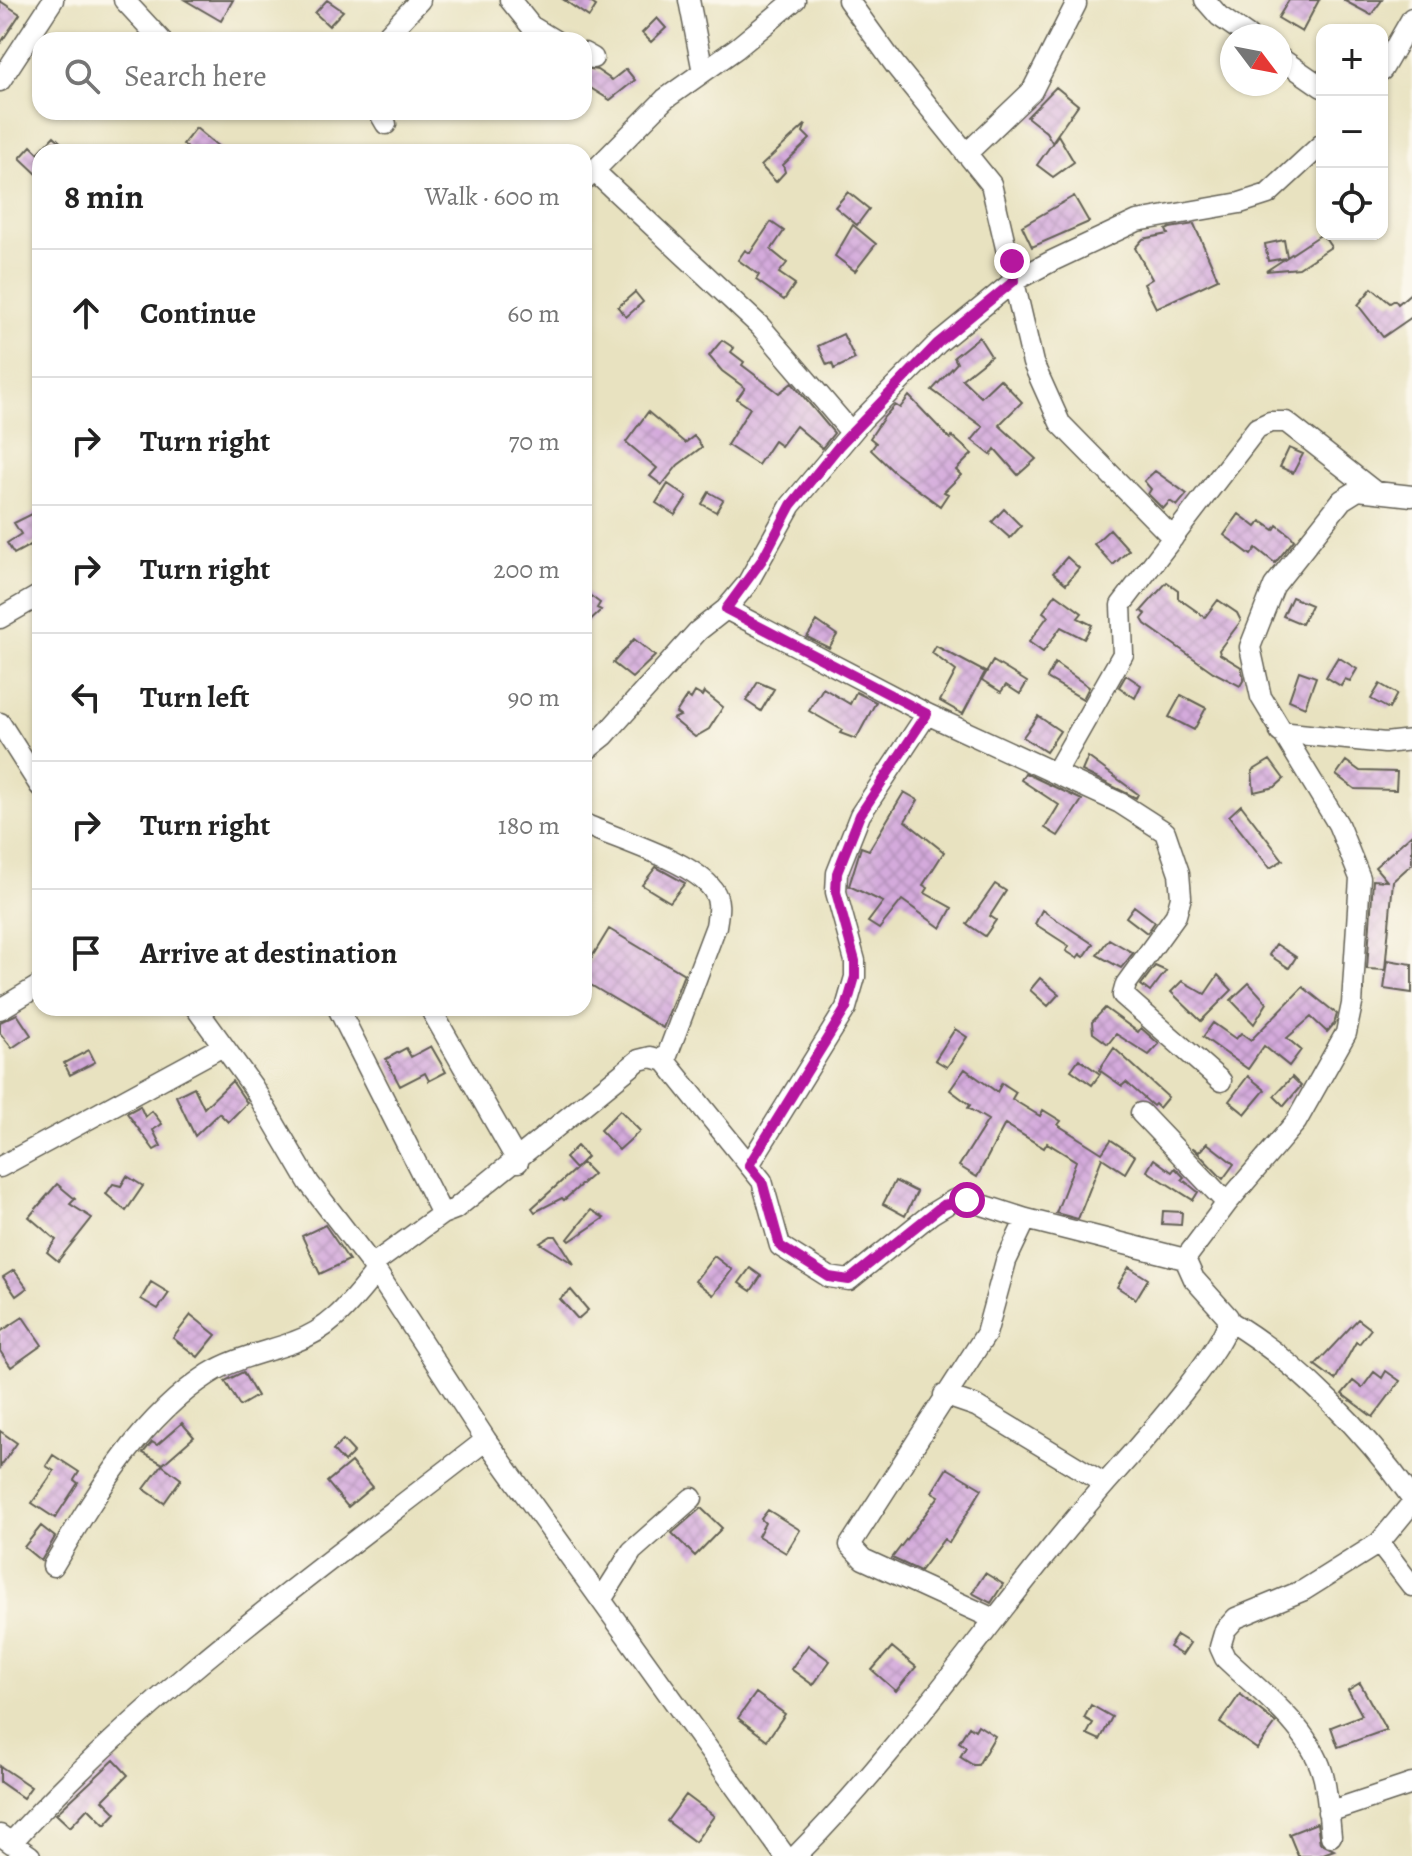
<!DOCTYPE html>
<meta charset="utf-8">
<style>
:root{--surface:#fff;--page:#f6f6f6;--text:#222;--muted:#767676;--line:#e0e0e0}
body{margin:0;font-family:Alegreya,serif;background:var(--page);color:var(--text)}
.controls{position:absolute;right:24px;top:24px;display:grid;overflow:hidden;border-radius:16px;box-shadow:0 2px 6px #0004}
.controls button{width:72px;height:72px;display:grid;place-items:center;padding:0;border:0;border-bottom:2px solid var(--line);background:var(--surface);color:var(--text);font:40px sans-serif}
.compass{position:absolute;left:1220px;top:24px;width:72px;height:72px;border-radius:50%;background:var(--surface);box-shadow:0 2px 6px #0004;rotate:122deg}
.stop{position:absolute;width:24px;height:24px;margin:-18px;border:6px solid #b5179e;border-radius:50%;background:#fff}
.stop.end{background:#b5179e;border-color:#fff;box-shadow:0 2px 8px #0008}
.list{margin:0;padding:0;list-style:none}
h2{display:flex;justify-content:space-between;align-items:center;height:104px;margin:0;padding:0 32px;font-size:34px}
h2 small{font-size:26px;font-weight:400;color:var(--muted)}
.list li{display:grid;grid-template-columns:52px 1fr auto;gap:24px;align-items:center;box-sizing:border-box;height:128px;padding:0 32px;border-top:2px solid var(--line)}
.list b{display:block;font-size:30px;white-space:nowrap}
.list em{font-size:26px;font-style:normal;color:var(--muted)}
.icon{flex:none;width:44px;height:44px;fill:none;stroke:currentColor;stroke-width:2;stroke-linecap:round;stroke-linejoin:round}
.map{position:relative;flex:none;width:1412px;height:1856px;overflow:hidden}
.search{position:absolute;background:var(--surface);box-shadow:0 2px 6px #0004;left:32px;top:32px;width:560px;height:88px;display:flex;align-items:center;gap:20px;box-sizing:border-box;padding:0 28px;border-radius:24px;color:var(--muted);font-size:30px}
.panel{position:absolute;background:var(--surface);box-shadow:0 2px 6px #0004;left:32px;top:144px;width:560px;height:872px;border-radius:24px}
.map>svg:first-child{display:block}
.building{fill:url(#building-cross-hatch)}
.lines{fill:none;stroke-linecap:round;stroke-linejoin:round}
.minor-casing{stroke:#636155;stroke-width:23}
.minor{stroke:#fff;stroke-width:20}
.route{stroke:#b5179e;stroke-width:10}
</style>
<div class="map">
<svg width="1412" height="1856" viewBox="0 0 1412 1856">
<defs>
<pattern id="building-cross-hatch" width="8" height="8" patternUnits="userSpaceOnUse" patternTransform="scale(2)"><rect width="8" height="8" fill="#d4aadc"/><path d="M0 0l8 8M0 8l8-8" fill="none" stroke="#b592bc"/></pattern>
</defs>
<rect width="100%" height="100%" fill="#fbf7ec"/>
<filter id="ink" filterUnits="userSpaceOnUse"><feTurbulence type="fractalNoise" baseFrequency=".0125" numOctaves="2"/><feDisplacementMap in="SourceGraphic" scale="16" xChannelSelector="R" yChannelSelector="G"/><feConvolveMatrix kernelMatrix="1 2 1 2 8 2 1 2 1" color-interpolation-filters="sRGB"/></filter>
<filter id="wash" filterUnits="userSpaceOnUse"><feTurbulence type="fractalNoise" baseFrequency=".006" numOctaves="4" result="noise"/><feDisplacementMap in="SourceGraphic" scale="32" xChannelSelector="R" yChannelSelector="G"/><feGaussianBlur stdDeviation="1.8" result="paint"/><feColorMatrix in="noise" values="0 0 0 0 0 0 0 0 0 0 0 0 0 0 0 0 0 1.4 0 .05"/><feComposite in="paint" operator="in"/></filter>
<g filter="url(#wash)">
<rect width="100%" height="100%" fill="#e8e2c0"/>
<g id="blocks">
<path class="building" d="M185,0H233L221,21Z
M327,0L343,11L329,26L315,13Z
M564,0H587L596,6L589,17Z
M1289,0H1319L1302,32L1278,18Z
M1343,0H1382L1371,15Z
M0,1L20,14L0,44Z
M657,18L666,28L651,42L642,33Z
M584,68L597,70L612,80L626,69L635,80L610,100L584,84Z
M1056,87L1078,105L1052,142L1046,132L1027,117Z
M806,124L803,132L810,139L783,165L785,172L776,182L761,166Z
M196,128L225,152H193L183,144Z
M1058,135L1074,162L1053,177L1037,165Z
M54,136L71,152H39Z
M31,146L40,155V177L20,158Z
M848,192L869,209L857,225L835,207Z
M1074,196L1089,222L1032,247L1022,226Z
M771,222L784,231L771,250L787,263L779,273L795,284L784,300L756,280L759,275L738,260L745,250L750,253Z
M1194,224L1218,279L1156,308L1144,284L1152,279L1135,248L1143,239L1168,234L1166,230L1170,228Z
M853,225L876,244L855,271L835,256Z
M1322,234L1331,247L1299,268L1266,271L1286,258L1268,261L1265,244L1284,240L1287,257Z
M1372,288L1390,303L1395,300L1398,304L1412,292V317L1383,337L1358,305Z
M635,292L643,302L626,317L618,307Z
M843,334L855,359L834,369L832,363L827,365L818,346Z
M979,337L991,356L962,379L981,397L1000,379L1022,402L999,425L1036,459L1018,475L995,449L991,455L972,440L983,427L932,390L957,363L954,357Z
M722,340L734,348L731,352L744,362L742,365L779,393L792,383L834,433L822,448L796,426L781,446L774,441L758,465L727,445L750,408L737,399L745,388L722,371L709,356Z
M909,396L950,439L952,436L972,454L956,470L961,475L944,492L948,494L940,506L894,472L871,450L876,443L870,438L884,417L895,405L900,408Z
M648,412L685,443L694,436L702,447L678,465L662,485L650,476L657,468L626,442Z
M1289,448L1303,454L1293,473L1280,467Z
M1155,471L1187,494L1177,506L1170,501L1163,509L1148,494L1151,489L1144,481Z
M668,484L687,497L675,515L656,503Z
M709,492L723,500L716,512L702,504Z
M1004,509L1021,526L1010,538L992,522Z
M40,510V540L14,554L7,543L21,534L14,523Z
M1239,514L1256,527L1261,521L1274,530L1277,525L1291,536L1294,540L1275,563L1256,548L1251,555L1224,535Z
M1110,529L1129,550L1113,565L1094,544Z
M1067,557L1079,568L1066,584L1053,573Z
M1167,582L1178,590V598L1205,617L1218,600L1237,613L1241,621L1219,650L1220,654L1241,667L1244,679L1240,686L1213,672L1145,624L1142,619L1146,614L1141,611Z
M584,591L600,603L597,608L601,610L584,626Z
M1056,594L1082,613L1078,618L1092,625L1084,639L1061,627L1043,652L1029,642L1048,616L1043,612Z
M1292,597L1311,605L1302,624L1283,616Z
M817,621L837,635L829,648L807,637Z
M634,639L655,656L632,678L613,663Z
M936,646L985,672L963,714L940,701L956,671L932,653Z
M1338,657L1357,669L1350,681L1345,679L1341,686L1326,677Z
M993,661L1027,682L1020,694L1006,685L1001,692L982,680Z
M1055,663L1089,687L1083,699L1047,678Z
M1299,671L1316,677L1305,707L1289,700Z
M1126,675L1141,685L1135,698L1119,687Z
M758,682L774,689L761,711L746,701Z
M1380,684L1397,694L1389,709L1371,699Z
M823,688L850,704L856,692L876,702L856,739L840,733L842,730L809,711Z
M695,692L702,696L704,692L723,707L709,729L695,737L673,719L680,716L676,713L687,696L691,699Z
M1181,695L1206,708L1194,730L1169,717Z
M1038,716L1060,731L1046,752L1023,737Z
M1088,757L1138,794L1136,798L1082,771Z
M1270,760L1284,779L1275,787L1254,792L1252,771Z
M1346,761L1360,771L1397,772L1396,790L1355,789L1336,775Z
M1025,773L1082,800L1058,836L1045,828L1059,805L1021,780Z
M904,792L918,800L905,821L944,852L923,885L928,888L925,893L952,908L941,928L902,900L879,929L868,922L883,902L849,886L861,847L869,850Z
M1241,805L1283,860L1270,868L1229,816Z
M1412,834V864L1393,881L1385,970L1367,969L1373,880L1387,881L1375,867Z
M656,867L685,883L670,902L642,885Z
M995,884L1006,891L990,916L996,920L985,936L967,924Z
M1134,906L1155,922L1147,933L1126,917Z
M1042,910L1093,944L1084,957L1080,954L1077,958L1066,951L1069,946L1035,924Z
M609,929L684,974L663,1028L584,981V970Z
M1109,939L1133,953L1121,968L1097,955Z
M1276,944L1296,957L1289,968L1269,955Z
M1388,960L1412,964V993L1384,989Z
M1155,966L1166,971L1150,992L1141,985Z
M1218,975L1232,990L1201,1021L1171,992L1182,981L1205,994Z
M1040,978L1059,994L1048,1006L1030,990Z
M1249,983L1267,1003L1254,1024L1231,1000Z
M1303,987L1337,1014L1334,1024L1327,1032L1311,1017L1287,1038L1301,1050L1289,1066L1264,1046L1248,1069L1203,1037L1213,1023L1236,1039L1241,1033L1251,1040Z
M1105,1008L1138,1032L1141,1028L1159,1044L1149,1055L1116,1034L1108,1044L1093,1033L1092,1022Z
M17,1014L31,1035L12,1048L0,1033V1022Z
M955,1029L967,1037L947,1067L935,1060Z
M431,1046L446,1072L429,1081L425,1073L400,1086L386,1059L406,1048L411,1057Z
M1114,1048L1168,1097L1159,1108L1155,1104L1153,1106L1126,1082L1122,1086L1099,1070Z
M89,1050L95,1062L70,1075L64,1063Z
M1079,1059L1100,1074L1092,1085L1071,1070Z
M965,1069L997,1092L1002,1083L1016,1092L1012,1099L1040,1116L1043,1110L1061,1121L1058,1125L1102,1153L1111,1140L1135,1156L1125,1173L1102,1158L1078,1219L1056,1213L1076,1161L1047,1143L1044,1148L1005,1124L977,1177L959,1166L988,1120L968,1108L970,1105L950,1090Z
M1248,1076L1265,1090L1245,1114L1229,1101Z
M1292,1077L1301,1086L1284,1106L1274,1096Z
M232,1081L247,1103L228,1122L219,1113L195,1136L176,1096L194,1087L204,1108Z
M140,1106L145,1117L152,1111L162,1124L153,1130L161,1146L154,1150L127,1113Z
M620,1110L640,1131L619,1150L600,1130Z
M1207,1143L1234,1164L1223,1179L1192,1147L1199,1152Z
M577,1146L587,1157L575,1169L565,1158Z
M1154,1159L1172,1172L1175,1168L1184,1177L1182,1179L1198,1192L1193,1200L1147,1171Z
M582,1163L593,1174L564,1200L562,1198L535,1212L532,1208Z
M127,1176L143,1186L126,1211L106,1194L113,1184L121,1186Z
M895,1181L917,1192L905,1216L883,1204Z
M57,1184L75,1199L70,1204L92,1218L58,1261L47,1252L56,1240L29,1217Z
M591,1210L604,1218L570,1241L568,1239Z
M1163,1211L1182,1212L1181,1225L1162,1224Z
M325,1225L349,1260L320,1274L302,1236Z
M551,1236H556L574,1264L540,1243Z
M714,1256L732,1270L713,1295L695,1281Z
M1129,1267L1148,1279L1136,1299L1117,1287Z
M750,1268L761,1276L751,1291L739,1283Z
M14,1270L27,1288L16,1296L3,1277Z
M151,1282L169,1293L158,1309L141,1299Z
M571,1290L588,1310L578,1319L560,1299Z
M191,1315L216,1335L198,1357L173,1338Z
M23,1317L42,1345L11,1367L0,1351V1332Z
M1358,1319L1371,1329L1359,1344L1356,1342L1335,1380L1315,1365Z
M1386,1371L1400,1381L1373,1417L1342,1394L1353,1381L1362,1388L1374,1372L1382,1378Z
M243,1372L257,1396L240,1406L225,1381Z
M182,1423L194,1437L163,1464L143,1453L152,1442L157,1445Z
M0,1431L17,1443L0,1467Z
M343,1440L354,1452L344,1462L333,1450Z
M53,1455L79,1472L74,1480L78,1483L55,1518L32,1503L54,1471L46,1466Z
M351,1462L372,1487L348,1507L327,1482Z
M162,1465L181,1479L164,1503L144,1489Z
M947,1468L982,1489L949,1543L944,1539L920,1571L892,1558L939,1496L932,1492Z
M701,1508L722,1528L695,1556L672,1533Z
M768,1510L800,1530L786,1553L758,1536L765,1523L761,1519Z
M41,1526L55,1537L41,1561L24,1547Z
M985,1573L1003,1584L991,1603L972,1593Z
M1177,1635L1190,1643L1182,1655L1169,1647Z
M808,1645L830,1661L813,1685L791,1669Z
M892,1647L916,1667L896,1691L872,1670Z
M1360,1683L1386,1730L1338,1747L1331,1727L1362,1715L1348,1690Z
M756,1693L785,1714L767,1740L738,1718Z
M1240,1694L1276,1723L1257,1749L1220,1723Z
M1091,1705L1112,1717L1100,1740L1087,1734L1093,1723L1084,1718Z
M978,1725L995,1736L978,1765H973L960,1757L966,1747L959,1742L969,1726L975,1730Z
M114,1760L128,1775L103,1800L116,1813L105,1825L88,1808L70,1827L56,1814Z
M0,1766L31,1787L23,1798L0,1782Z
M686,1795L714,1816L695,1842L667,1821Z
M1317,1823L1320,1843L1334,1850L1318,1856H1298L1289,1834Z"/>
</g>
</g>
<g filter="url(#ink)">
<use href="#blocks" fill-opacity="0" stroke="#636155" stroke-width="2"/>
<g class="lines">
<defs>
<path id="minor" d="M124,0L161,40
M510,0L531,26L554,40
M689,0L703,72
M848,0L895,65L991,184L1033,363L1060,423L1173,538
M1205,0L1219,16L1248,36
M383,40L420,0
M584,53L593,58
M1280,58L1322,87
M1382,70L1412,18
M0,81L53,0
M379,112L386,124
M966,154L1032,91L1076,4
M594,171L760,326L851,432
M584,181L665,99L737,48L795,0
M726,609L927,714L1120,803L1165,832L1179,873L1181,897L1176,915L1126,984L1123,995L1221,1081
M0,618L40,595
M0,723L40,786
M1280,732L1385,743L1412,740
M584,752L604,736L698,631L726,609L747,584L791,505L862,420L938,343L1014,281L1052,261L1137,221L1240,203L1268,194L1322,144
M1056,772L1123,654L1121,605L1257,428L1270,422H1286L1374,491
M584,824C616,839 693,861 713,890C721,901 718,913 716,926L665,1061
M196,1008L253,1087L309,1183L372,1265L486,1440L785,1856
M338,1008L442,1214
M430,1008L518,1162
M0,1009L40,985
M1141,1113L1227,1203
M749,1165L846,1008L855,977V961L836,892L837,873L860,815L927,714
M0,1167L223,1046
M372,1265L442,1214L455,1209L639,1060L651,1057L665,1061L762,1181L780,1246L829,1277L849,1280L931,1214L954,1200H967L1026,1219L1185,1259
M1229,1321C1298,1362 1366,1433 1412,1498
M944,1395L976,1406L1105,1484
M1379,1543L1412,1586
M53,1566C95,1496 139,1419 209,1374C234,1358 267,1352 294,1342C332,1329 352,1301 376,1272
M601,1600L632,1551L692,1498
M994,1619L863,1559L850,1545L986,1334L1006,1261L1026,1219
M1328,1812L1412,1784
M0,1835L30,1856
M1331,1836C1329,1817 1328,1798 1324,1779C1313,1729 1260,1692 1225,1658L1220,1647L1225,1630L1236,1618L1304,1590L1379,1543L1412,1503
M11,1843C150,1688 322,1568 486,1440
M796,1856C917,1734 1005,1595 1119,1468C1138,1447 1233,1339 1228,1317L1194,1279L1185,1259L1227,1203L1296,1122L1346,1033L1352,1004L1360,878L1338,824L1261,697L1250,647L1274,586L1342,500L1358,490L1412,496"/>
</defs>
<use href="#minor" class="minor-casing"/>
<use href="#minor" class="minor"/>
</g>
</g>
<g class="lines" filter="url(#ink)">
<path class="route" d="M967,1200L943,1205L849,1280L829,1277L780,1246L762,1181L749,1165L846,1008L855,977V961L836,892L837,873L860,815L927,714L726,609L762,560L791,505L839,446L938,343L1014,281L1012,261"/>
</g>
</svg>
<div class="controls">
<button>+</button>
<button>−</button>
<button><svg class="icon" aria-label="locate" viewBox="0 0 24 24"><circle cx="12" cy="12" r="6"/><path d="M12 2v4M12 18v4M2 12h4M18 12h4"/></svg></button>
</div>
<svg class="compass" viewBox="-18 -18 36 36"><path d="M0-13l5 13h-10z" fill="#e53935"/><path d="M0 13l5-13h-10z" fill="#767676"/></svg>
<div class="stop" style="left:967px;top:1200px"></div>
<div class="stop end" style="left:1012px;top:261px"></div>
<div class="search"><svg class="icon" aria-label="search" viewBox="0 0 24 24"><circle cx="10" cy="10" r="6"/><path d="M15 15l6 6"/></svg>Search here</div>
<section class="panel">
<h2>8 min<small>Walk · 600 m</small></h2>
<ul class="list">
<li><svg class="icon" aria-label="ahead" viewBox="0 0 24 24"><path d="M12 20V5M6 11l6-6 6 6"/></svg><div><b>Continue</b></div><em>60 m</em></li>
<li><svg class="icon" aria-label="right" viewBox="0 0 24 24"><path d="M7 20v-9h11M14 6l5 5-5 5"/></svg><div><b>Turn right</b></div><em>70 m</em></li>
<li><svg class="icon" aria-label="right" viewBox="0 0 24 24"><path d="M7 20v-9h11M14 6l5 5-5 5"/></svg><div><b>Turn right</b></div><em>200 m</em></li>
<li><svg class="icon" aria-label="left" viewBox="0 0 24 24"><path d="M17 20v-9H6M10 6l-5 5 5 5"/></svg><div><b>Turn left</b></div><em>90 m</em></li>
<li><svg class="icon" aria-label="right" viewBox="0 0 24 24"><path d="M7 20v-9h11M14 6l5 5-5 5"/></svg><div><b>Turn right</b></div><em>180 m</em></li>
<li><svg class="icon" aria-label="arrive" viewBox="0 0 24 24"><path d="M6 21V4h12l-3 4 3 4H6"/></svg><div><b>Arrive at destination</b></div></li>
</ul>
</section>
</div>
